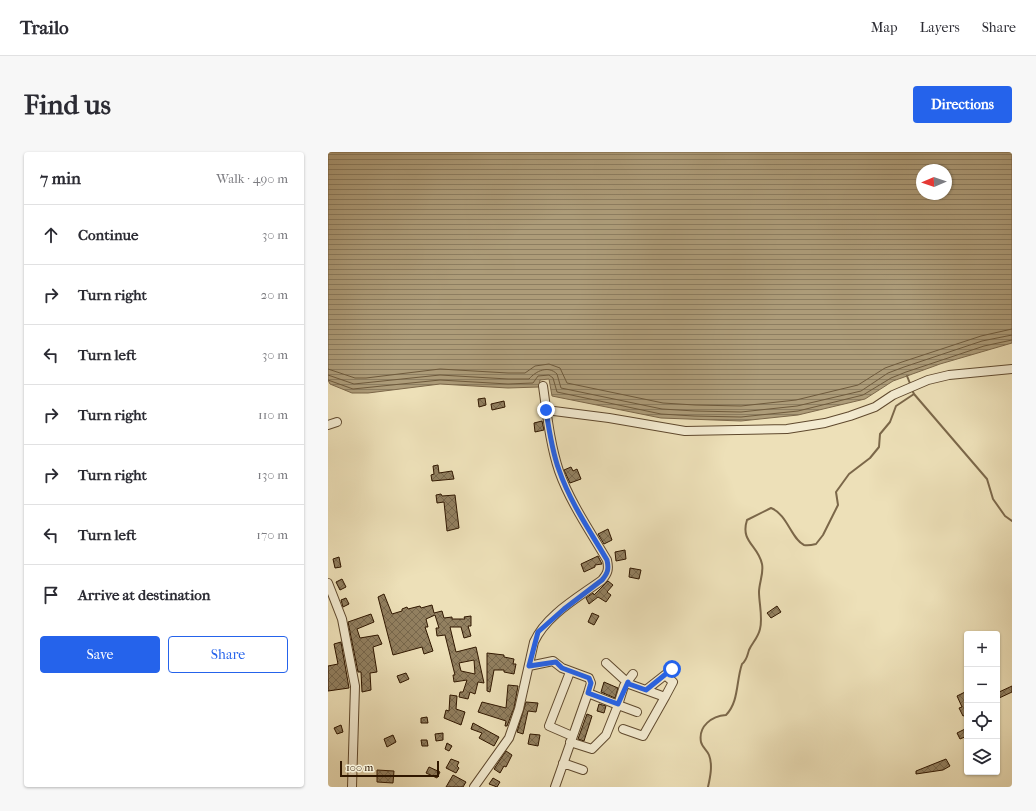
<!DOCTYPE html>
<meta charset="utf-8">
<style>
:root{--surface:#fff;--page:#f7f7f7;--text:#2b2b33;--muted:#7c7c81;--line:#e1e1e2;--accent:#2563eb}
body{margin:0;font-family:"IM FELL French Canon",serif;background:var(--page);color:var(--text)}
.controls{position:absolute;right:12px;bottom:12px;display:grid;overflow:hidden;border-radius:4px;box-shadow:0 1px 3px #0004}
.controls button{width:36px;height:36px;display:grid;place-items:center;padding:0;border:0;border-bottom:1px solid var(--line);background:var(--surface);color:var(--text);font:20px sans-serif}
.compass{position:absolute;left:588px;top:12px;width:36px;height:36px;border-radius:50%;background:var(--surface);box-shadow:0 1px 3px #0004;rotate:268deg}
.scale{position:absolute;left:12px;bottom:10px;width:99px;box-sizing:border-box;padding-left:4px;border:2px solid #301700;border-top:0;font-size:11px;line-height:14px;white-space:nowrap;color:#301700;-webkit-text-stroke:3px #f3ebd1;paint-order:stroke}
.stop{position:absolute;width:12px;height:12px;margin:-9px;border:3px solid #2563eb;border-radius:50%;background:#fff}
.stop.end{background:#2563eb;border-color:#fff;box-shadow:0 1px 4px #0008}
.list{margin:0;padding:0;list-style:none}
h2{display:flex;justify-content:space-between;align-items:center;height:52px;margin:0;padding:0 16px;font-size:17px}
h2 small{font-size:13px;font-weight:400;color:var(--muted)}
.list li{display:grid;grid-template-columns:26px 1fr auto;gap:12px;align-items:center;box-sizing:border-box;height:60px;padding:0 16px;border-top:1px solid var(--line)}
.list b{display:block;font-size:15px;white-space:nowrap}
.list em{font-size:13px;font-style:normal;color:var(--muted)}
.actions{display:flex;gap:8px;padding:12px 16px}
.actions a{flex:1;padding:9px 0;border:1px solid var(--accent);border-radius:4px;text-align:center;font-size:14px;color:var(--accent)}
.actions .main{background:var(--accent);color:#fff}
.icon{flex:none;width:22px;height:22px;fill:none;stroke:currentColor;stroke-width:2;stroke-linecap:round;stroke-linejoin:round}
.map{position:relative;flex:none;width:684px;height:635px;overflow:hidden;border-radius:4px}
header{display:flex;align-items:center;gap:24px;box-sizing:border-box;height:56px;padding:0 20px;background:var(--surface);border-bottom:1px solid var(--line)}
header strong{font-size:19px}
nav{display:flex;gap:22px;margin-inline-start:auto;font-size:14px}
.intro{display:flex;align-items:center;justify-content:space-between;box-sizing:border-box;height:96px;padding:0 24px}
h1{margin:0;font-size:28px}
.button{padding:10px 18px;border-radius:4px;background:var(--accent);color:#fff;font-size:14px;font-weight:700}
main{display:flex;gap:24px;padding:0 24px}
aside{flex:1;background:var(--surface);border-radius:4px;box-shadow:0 1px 3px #0004}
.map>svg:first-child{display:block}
.water{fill:url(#water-rules);stroke:#7b6749;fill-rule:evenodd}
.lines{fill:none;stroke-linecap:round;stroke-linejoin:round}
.shore{stroke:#6e5a3c;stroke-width:1}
.stream{stroke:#7b6749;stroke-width:2}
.building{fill:url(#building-cross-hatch);stroke:#301700;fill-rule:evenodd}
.minor-casing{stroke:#5f492e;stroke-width:10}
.minor{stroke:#f3ebd1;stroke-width:8}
.route{stroke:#2563eb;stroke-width:5}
</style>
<header>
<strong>Trailo</strong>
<nav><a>Map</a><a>Layers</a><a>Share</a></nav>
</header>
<div class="intro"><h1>Find us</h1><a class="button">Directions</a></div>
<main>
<aside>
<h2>7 min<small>Walk · 490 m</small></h2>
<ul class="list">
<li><svg class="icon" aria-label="ahead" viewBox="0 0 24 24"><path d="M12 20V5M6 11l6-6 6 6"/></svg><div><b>Continue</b></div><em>30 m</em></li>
<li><svg class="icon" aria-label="right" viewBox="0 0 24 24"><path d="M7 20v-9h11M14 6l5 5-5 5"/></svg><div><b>Turn right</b></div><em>20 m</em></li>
<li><svg class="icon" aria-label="left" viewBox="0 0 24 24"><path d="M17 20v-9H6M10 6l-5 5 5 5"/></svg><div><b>Turn left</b></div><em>30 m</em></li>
<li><svg class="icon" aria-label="right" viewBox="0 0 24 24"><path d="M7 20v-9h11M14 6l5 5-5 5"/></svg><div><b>Turn right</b></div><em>110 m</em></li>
<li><svg class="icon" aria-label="right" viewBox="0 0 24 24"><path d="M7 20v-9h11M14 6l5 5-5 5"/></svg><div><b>Turn right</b></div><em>130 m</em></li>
<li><svg class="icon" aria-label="left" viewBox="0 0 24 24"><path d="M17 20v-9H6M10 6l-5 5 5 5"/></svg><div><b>Turn left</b></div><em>170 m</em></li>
<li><svg class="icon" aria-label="arrive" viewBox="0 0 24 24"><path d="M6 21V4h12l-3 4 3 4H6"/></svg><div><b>Arrive at destination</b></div></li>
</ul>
<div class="actions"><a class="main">Save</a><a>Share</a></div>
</aside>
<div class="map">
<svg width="684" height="635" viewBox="0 0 684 635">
<defs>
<pattern id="water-rules" width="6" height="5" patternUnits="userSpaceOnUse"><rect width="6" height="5" fill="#ad9c79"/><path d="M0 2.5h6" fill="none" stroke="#8d7e61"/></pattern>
<pattern id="building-cross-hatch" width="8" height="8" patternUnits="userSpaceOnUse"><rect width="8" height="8" fill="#928060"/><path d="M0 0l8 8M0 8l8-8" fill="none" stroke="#78684d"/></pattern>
</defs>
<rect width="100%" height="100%" fill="#ede0b8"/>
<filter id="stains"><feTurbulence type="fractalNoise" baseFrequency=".005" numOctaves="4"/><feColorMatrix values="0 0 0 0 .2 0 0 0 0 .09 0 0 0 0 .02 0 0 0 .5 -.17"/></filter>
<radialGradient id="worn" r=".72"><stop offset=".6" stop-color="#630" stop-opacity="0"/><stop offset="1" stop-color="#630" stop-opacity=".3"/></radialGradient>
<path class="water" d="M0,0H684V191L612,212L579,224L565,229L537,247L470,263L413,269L333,266L224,244L221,227L212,228L211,235L180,236L112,232L40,241H24L2,232L0,228ZM594,18H618V42H594Z"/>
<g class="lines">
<path class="shore" d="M0,217L27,226H38L112,217L180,221H197L207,214L221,212L232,216L239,231L335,251L367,253L413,254L468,248L530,233L557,216L574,210L653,184L684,177
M0,223L26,232L112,223L180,227H201C208,219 220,213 229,222L233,236L334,257L367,259L413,260L469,254L533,239L560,221L576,215L654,189L684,183
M0,228L25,237L112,228L180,232L205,231L210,224L221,223L225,226L229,240L333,262L366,264L413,265L470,259L535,243L563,226L578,220L656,194L684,188"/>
<path class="stream" d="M579,224L583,234
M584,238L586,242L659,327L665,347L677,364L684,369
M380,635C382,626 385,613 381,603C379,598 374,595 373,590C370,574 384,564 398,563C411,550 408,529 414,512C419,508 419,504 421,498C424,491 430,486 432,477C435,466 431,451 431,440C431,431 436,421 434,412C430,393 412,390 419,368L443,356C459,362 464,388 476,393C480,394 484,393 488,392L495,383L510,353L508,340L521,322L542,306L551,295L552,282L562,270L568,254L586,242"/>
</g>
<path class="building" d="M157,246L158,253L151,255L150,247Z
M176,249L177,255L164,258L163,252Z
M214,269L216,278L207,280L206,271Z
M110,313L111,321L124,319L126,327L104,329L103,323L106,322L105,314Z
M243,315L245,319L249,317L253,327L242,331L236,318Z
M113,342L114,344L127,343L131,376L119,379L116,350L109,351L108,343Z
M280,377L284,388L276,392L270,382Z
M297,398L298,407L288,409L287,400Z
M270,404L274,412L267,413V415L256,420L253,412Z
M11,405L13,415L7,416L5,407Z
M302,416L313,418L311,427L301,425Z
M14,427L18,435L12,438L8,430Z
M280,429L285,433L279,440L283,443L278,450L270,445L261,452L258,446L265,441L266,443Z
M56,442L64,462L74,459V457L79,455L80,457L92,454L93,456L104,453L106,461L114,459L116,466L124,465V467H137L136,465L143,464V474H140L143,484L136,486L133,475H122L128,500L148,495L156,531L150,530L147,542L142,540L140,547L131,545L132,540H135L139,528L126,530L125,523H127L117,483L109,484L108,476H111L107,463L98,467L100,475H97L105,499L96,502L94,495L65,503L50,445ZM146,508L147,522L133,519L131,511Z
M18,446L21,452L15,455L13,448Z
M449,454L453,460L443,466L439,461Z
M264,461L271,464L266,473L260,470Z
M43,462L46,470L29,477L32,486L50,483L54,492L45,495L49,520L42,521L43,538L34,540L33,520H30L20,470Z
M13,490L21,536L0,539V514L10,512L6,492Z
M159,501L176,503V505L186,507L185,512H188L186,522L176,520V518H166L162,540L159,539Z
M78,521L81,527L72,531L69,524Z
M276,530L290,536L287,546L273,540Z
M180,533L190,534L186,556L179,574H177L178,569L150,560L154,550L178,556Z
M684,534V540L669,547V541Z
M637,540L639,544V566L638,563L635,564L631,556L634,555L629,544Z
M122,543L129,544L128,557L137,560L133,573L116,566L118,558L121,559Z
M198,550L210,551L208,560L200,559L195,582L189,580Z
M271,552L278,554L276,561L269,559Z
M259,562L264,564L256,589L250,587Z
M99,565L100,571H93V566Z
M145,571L171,585L166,594L151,586L154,581L143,577Z
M13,573L15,580L9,582L6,576Z
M639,576V584L632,587L629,581Z
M115,581V588L108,589L107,582Z
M202,582L212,583L210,594L200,592Z
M65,583L68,590L59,595L56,587Z
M93,588H99L100,594H94Z
M119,591L124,594L121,599L117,597Z
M178,599L184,603L178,615L176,614L172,621L166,617Z
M123,607L131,610L129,614L131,616L128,621L118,616Z
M618,607L622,614L615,618L588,622V619Z
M101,615L112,620L109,626L98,621Z
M49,618L66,619L65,631L49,630Z
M125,623L138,630L135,635H118Z
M165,626L172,630L169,635L161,632Z"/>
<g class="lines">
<defs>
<path id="minor" d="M218,258L281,266L357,279L459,277L497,271L522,264L547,255L565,243L600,228L621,223L684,217
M0,273L9,270
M0,431L14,467L27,534L24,635
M278,511L301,532L337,545L315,584L295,577
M201,514L225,509L234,516L261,526L263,531L260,541L227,635
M242,520L221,574L244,584
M337,523L344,517
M318,538L337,523L345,530L337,545
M260,541L290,553L296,534L305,522
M242,590L264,597L278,583L290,553L309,560
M235,611L255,618
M146,635L181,586L191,557L206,490C218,463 251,445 274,428C280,421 281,417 279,408C262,379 242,350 231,319C222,292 219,262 215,234"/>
</defs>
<use href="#minor" class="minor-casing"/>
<use href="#minor" class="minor"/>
</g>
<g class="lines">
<path class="route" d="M218,258C221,278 224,299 231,318C242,350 262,379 279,408C281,417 280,421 274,428L236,457L210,480L201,514L228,510L234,516L261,526L263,531L260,541L290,552L300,530L301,532L318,538L344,517"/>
</g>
<rect width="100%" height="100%" filter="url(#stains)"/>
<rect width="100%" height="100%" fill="url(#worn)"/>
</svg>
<div class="controls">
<button>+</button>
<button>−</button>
<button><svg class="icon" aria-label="locate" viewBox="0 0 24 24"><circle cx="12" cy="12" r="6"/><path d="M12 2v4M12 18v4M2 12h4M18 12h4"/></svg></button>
<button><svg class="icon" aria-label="layers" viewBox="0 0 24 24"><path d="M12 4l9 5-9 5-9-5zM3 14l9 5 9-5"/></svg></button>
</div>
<svg class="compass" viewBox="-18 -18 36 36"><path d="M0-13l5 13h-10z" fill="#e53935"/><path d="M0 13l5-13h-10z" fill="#7c7c81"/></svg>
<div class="scale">100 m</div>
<div class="stop" style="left:344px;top:517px"></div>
<div class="stop end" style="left:218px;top:258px"></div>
</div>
</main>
